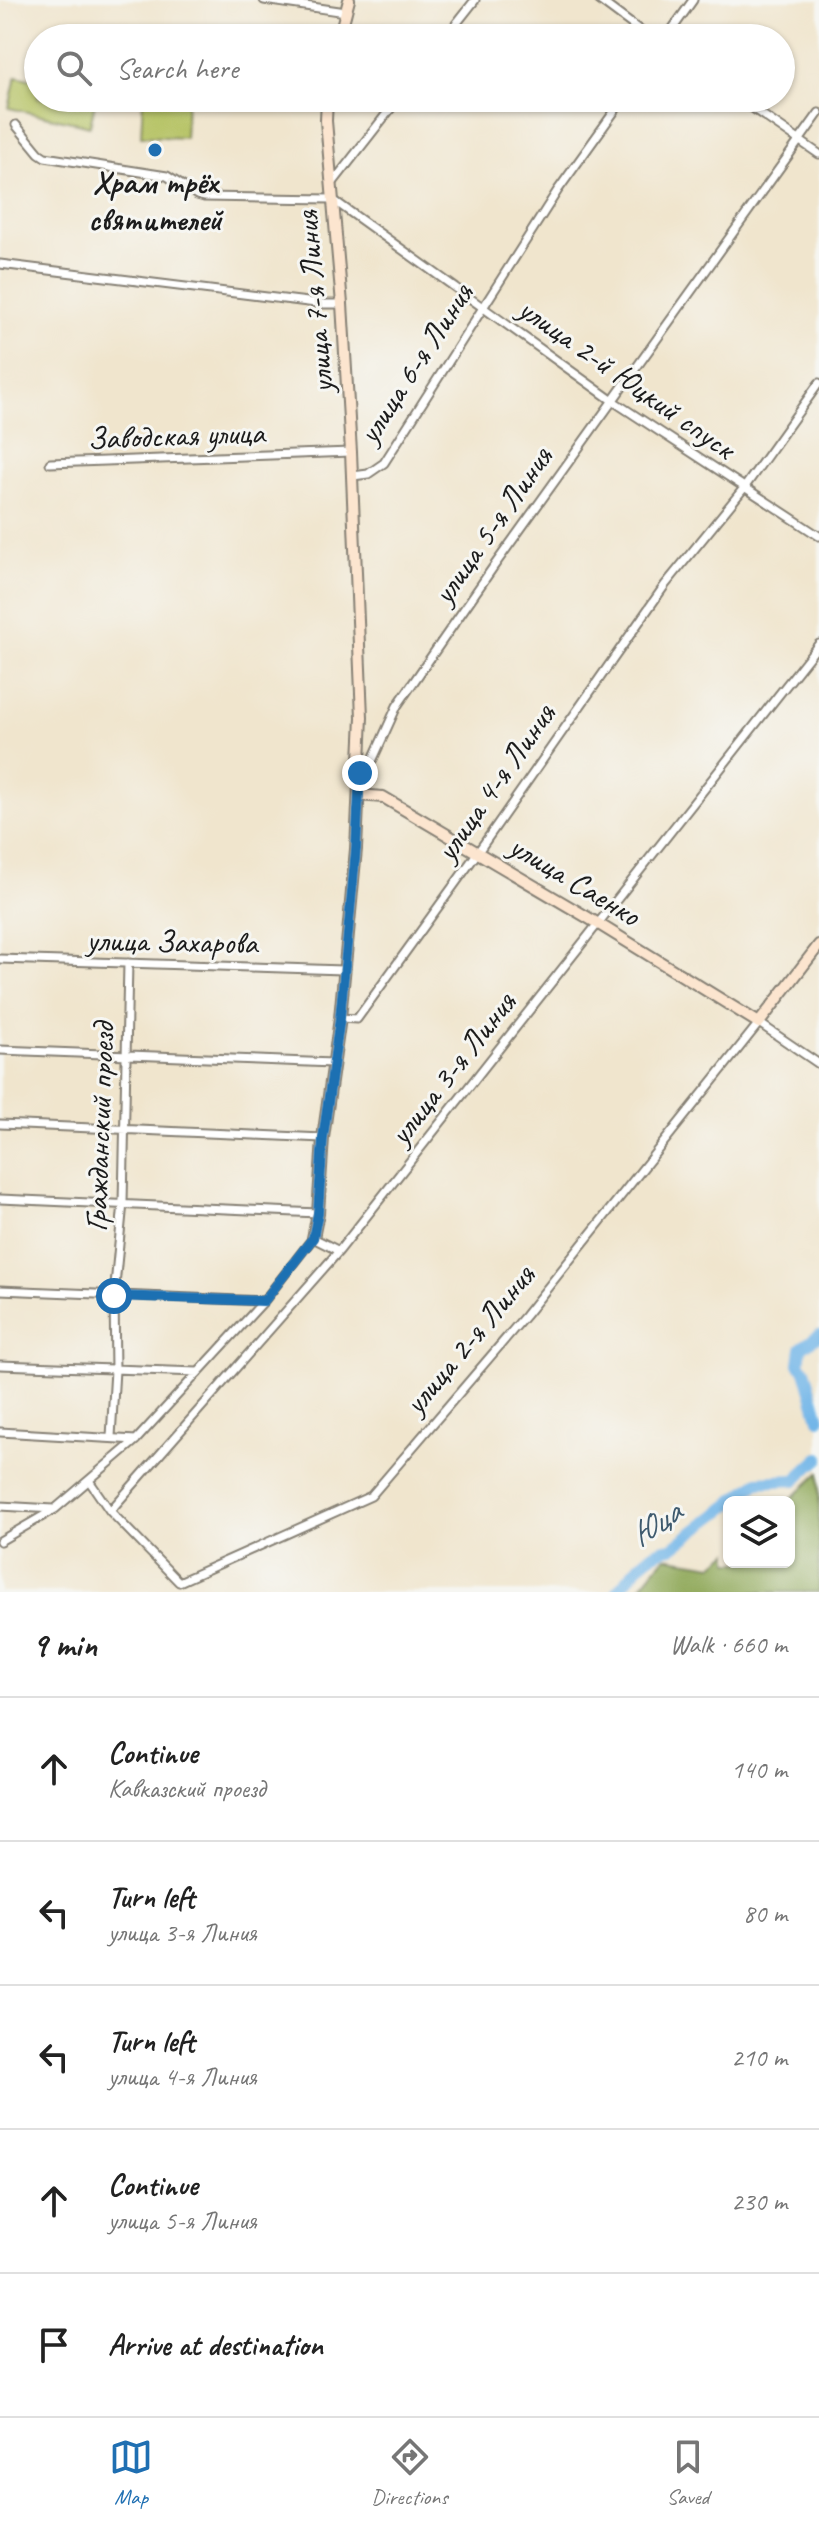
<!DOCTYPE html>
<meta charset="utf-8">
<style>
:root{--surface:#fff;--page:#f2f2f2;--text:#222;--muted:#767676;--line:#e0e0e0;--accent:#1f6fb2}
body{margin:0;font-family:Caveat,sans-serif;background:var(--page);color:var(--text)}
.controls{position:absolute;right:24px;bottom:24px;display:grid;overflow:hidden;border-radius:12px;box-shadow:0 2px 6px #0004}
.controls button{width:72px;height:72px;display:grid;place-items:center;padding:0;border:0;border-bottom:2px solid var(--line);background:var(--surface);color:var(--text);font:40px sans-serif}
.stop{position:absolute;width:24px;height:24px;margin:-18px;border:6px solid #1f6fb2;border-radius:50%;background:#fff}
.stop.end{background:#1f6fb2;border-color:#fff;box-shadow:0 2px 8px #0008}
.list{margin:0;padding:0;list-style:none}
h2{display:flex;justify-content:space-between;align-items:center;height:104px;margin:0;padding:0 32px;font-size:34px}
h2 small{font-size:26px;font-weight:400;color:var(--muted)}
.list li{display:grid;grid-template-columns:52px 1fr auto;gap:24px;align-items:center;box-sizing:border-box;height:144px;padding:0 32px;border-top:2px solid var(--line)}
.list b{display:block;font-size:30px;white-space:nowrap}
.list p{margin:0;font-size:26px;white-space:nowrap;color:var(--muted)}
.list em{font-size:26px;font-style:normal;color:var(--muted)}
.icon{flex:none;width:44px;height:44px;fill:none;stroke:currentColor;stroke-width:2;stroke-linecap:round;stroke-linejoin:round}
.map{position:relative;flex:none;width:819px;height:1592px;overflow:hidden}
.search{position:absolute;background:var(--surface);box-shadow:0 2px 6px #0004;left:24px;right:24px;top:24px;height:88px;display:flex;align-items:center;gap:20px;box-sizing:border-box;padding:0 28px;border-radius:44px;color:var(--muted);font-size:30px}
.sheet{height:824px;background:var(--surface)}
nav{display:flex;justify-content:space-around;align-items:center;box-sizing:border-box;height:112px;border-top:2px solid var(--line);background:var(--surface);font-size:22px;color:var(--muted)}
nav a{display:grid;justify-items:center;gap:4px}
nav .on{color:var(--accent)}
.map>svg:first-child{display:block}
.green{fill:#b6c365;stroke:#697040;stroke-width:2}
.forest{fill:#90a95a;stroke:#56623b;stroke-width:2}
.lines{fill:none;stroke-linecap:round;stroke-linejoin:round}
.river{stroke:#72b6e8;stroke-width:12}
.street-casing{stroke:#868074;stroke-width:11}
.secondary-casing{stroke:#868074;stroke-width:14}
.street{stroke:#fff;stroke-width:7}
.secondary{stroke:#fce5cf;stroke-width:10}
.route{stroke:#1f6fb2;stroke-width:10}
.poi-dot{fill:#1f6fb2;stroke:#f6f6f2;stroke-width:3}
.labels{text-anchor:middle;stroke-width:6;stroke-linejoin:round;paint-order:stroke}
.poi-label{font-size:32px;font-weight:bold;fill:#1c1c1c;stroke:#f6f6f2}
.street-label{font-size:32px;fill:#1c1c1c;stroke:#f6f6f2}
.water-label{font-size:34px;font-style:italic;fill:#3e5a6e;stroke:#f6f6f2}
</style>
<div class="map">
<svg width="819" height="1592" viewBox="0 0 819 1592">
<rect width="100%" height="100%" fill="#f6f6f2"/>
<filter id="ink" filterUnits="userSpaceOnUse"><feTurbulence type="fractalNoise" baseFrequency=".0125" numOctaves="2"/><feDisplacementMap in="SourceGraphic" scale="16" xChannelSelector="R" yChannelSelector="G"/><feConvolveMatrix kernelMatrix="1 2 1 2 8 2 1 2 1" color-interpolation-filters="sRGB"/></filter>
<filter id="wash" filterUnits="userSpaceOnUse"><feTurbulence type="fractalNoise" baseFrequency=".006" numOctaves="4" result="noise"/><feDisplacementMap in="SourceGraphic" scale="32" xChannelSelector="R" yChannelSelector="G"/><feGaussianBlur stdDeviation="1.8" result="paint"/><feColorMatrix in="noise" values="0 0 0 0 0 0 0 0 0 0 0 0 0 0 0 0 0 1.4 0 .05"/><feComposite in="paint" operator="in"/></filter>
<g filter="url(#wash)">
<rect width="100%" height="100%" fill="#f0e5cd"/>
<path class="green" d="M16,76L38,81V98H96L90,126L9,108Z
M143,98H187L185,138L141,136Z"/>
<path class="forest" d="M819,1473V1592H636L665,1557L713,1565L729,1552V1562H789L788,1502Z"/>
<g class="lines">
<path class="river" d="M819,1335L801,1348L799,1364L805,1370L819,1419
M732,1502L758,1482L795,1480L819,1458
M617,1592C632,1575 648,1549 672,1548L729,1505"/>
</g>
</g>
<g filter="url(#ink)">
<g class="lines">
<defs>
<path id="street" d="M264,0L346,12
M599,0L650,38
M445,38L475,0
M666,38L693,0
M738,98L819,154
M16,125L39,153L45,157L167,176L197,195L204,197L332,199L613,401L819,536
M331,185L399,98
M0,264L324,304H342
M50,463L351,452
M353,476L368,474L384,463L558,190L624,98
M360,773L373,759L397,706L494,566L819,113
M0,959L343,970
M340,1018L357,1019L478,852L665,585L744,488L819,383
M0,1050L333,1063
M0,1124L323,1138
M0,1199L318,1213
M0,1290L264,1301
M0,1365L198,1372
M0,1432L136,1440
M111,1437L115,1370L114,1296L123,1203L128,963
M90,1482L110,1511L179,1582L371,1496L525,1316L759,1023L819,1064
M0,1506L54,1509
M110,1511L339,1251L819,644
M0,1541L55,1509L136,1440L264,1301L313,1238L339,1251"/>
<path id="secondary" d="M339,38L349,0
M359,795L383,797L597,923L759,1023L819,945
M313,1238L318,1213L323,1138L340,1018L356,849L362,717L351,452L342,304L326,121L327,98"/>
</defs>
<use href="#street" class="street-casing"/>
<use href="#secondary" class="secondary-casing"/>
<use href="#street" class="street"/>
<use href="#secondary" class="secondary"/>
</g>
</g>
<g class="lines" filter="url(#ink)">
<path class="route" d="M114,1296L264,1301L313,1238L318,1213L323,1138L340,1018L356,849L360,773"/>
</g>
<circle class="poi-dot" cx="155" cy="150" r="8"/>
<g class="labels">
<g class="poi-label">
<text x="155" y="193">Храм трёх<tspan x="155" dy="37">святителей</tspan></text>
</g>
<g class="street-label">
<text transform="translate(314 302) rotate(-95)" y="11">улица 7-я Линия</text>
<text transform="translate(415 363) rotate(-57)" y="11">улица 6-я Линия</text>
<text transform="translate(627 378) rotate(35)" y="11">улица 2-й Юцкий спуск</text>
<text transform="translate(176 435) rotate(-2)" y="11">Заводская улица</text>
<text transform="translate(492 525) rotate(-55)" y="11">улица 5-я Линия</text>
<text transform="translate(495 782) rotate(-55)" y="11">улица 4-я Линия</text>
<text transform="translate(575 880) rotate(31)" y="11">улица Саенко</text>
<text transform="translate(172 941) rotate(1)" y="11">улица Захарова</text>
<text transform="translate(452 1068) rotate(-52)" y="11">улица 3-я Линия</text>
<text transform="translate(99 1127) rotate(-88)" y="11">Гражданский проезд</text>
<text transform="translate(469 1339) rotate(-50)" y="11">улица 2-я Линия</text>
</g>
<g class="water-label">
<text transform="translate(655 1523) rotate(-35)" y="12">Юца</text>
</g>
</g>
</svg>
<div class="controls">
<button><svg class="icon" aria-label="layers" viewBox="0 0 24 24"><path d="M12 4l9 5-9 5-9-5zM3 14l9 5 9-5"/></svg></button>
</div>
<div class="stop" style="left:114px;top:1296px"></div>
<div class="stop end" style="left:360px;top:773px"></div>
<div class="search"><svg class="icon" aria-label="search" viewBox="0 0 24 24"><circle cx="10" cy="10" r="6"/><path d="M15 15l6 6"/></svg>Search here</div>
</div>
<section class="sheet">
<h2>9 min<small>Walk · 660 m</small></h2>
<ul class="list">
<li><svg class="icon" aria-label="ahead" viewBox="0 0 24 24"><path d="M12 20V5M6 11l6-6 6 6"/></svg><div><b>Continue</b><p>Кавказский проезд</p></div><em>140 m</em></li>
<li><svg class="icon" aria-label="left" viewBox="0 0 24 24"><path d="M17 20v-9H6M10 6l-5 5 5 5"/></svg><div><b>Turn left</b><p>улица 3-я Линия</p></div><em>80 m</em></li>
<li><svg class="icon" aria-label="left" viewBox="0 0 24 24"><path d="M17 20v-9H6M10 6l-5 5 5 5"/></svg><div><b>Turn left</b><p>улица 4-я Линия</p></div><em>210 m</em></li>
<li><svg class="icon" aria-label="ahead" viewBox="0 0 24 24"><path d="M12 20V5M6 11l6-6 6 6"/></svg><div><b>Continue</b><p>улица 5-я Линия</p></div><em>230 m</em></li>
<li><svg class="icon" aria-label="arrive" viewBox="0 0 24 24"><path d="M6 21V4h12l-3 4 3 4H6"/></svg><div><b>Arrive at destination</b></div></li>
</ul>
</section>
<nav>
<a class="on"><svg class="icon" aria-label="map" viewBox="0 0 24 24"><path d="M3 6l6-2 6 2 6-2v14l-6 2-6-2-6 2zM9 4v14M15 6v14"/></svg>Map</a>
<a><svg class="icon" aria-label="directions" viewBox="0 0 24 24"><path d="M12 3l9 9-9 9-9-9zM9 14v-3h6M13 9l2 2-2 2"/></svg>Directions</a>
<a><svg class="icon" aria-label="saved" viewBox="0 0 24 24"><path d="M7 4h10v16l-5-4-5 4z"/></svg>Saved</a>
</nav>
